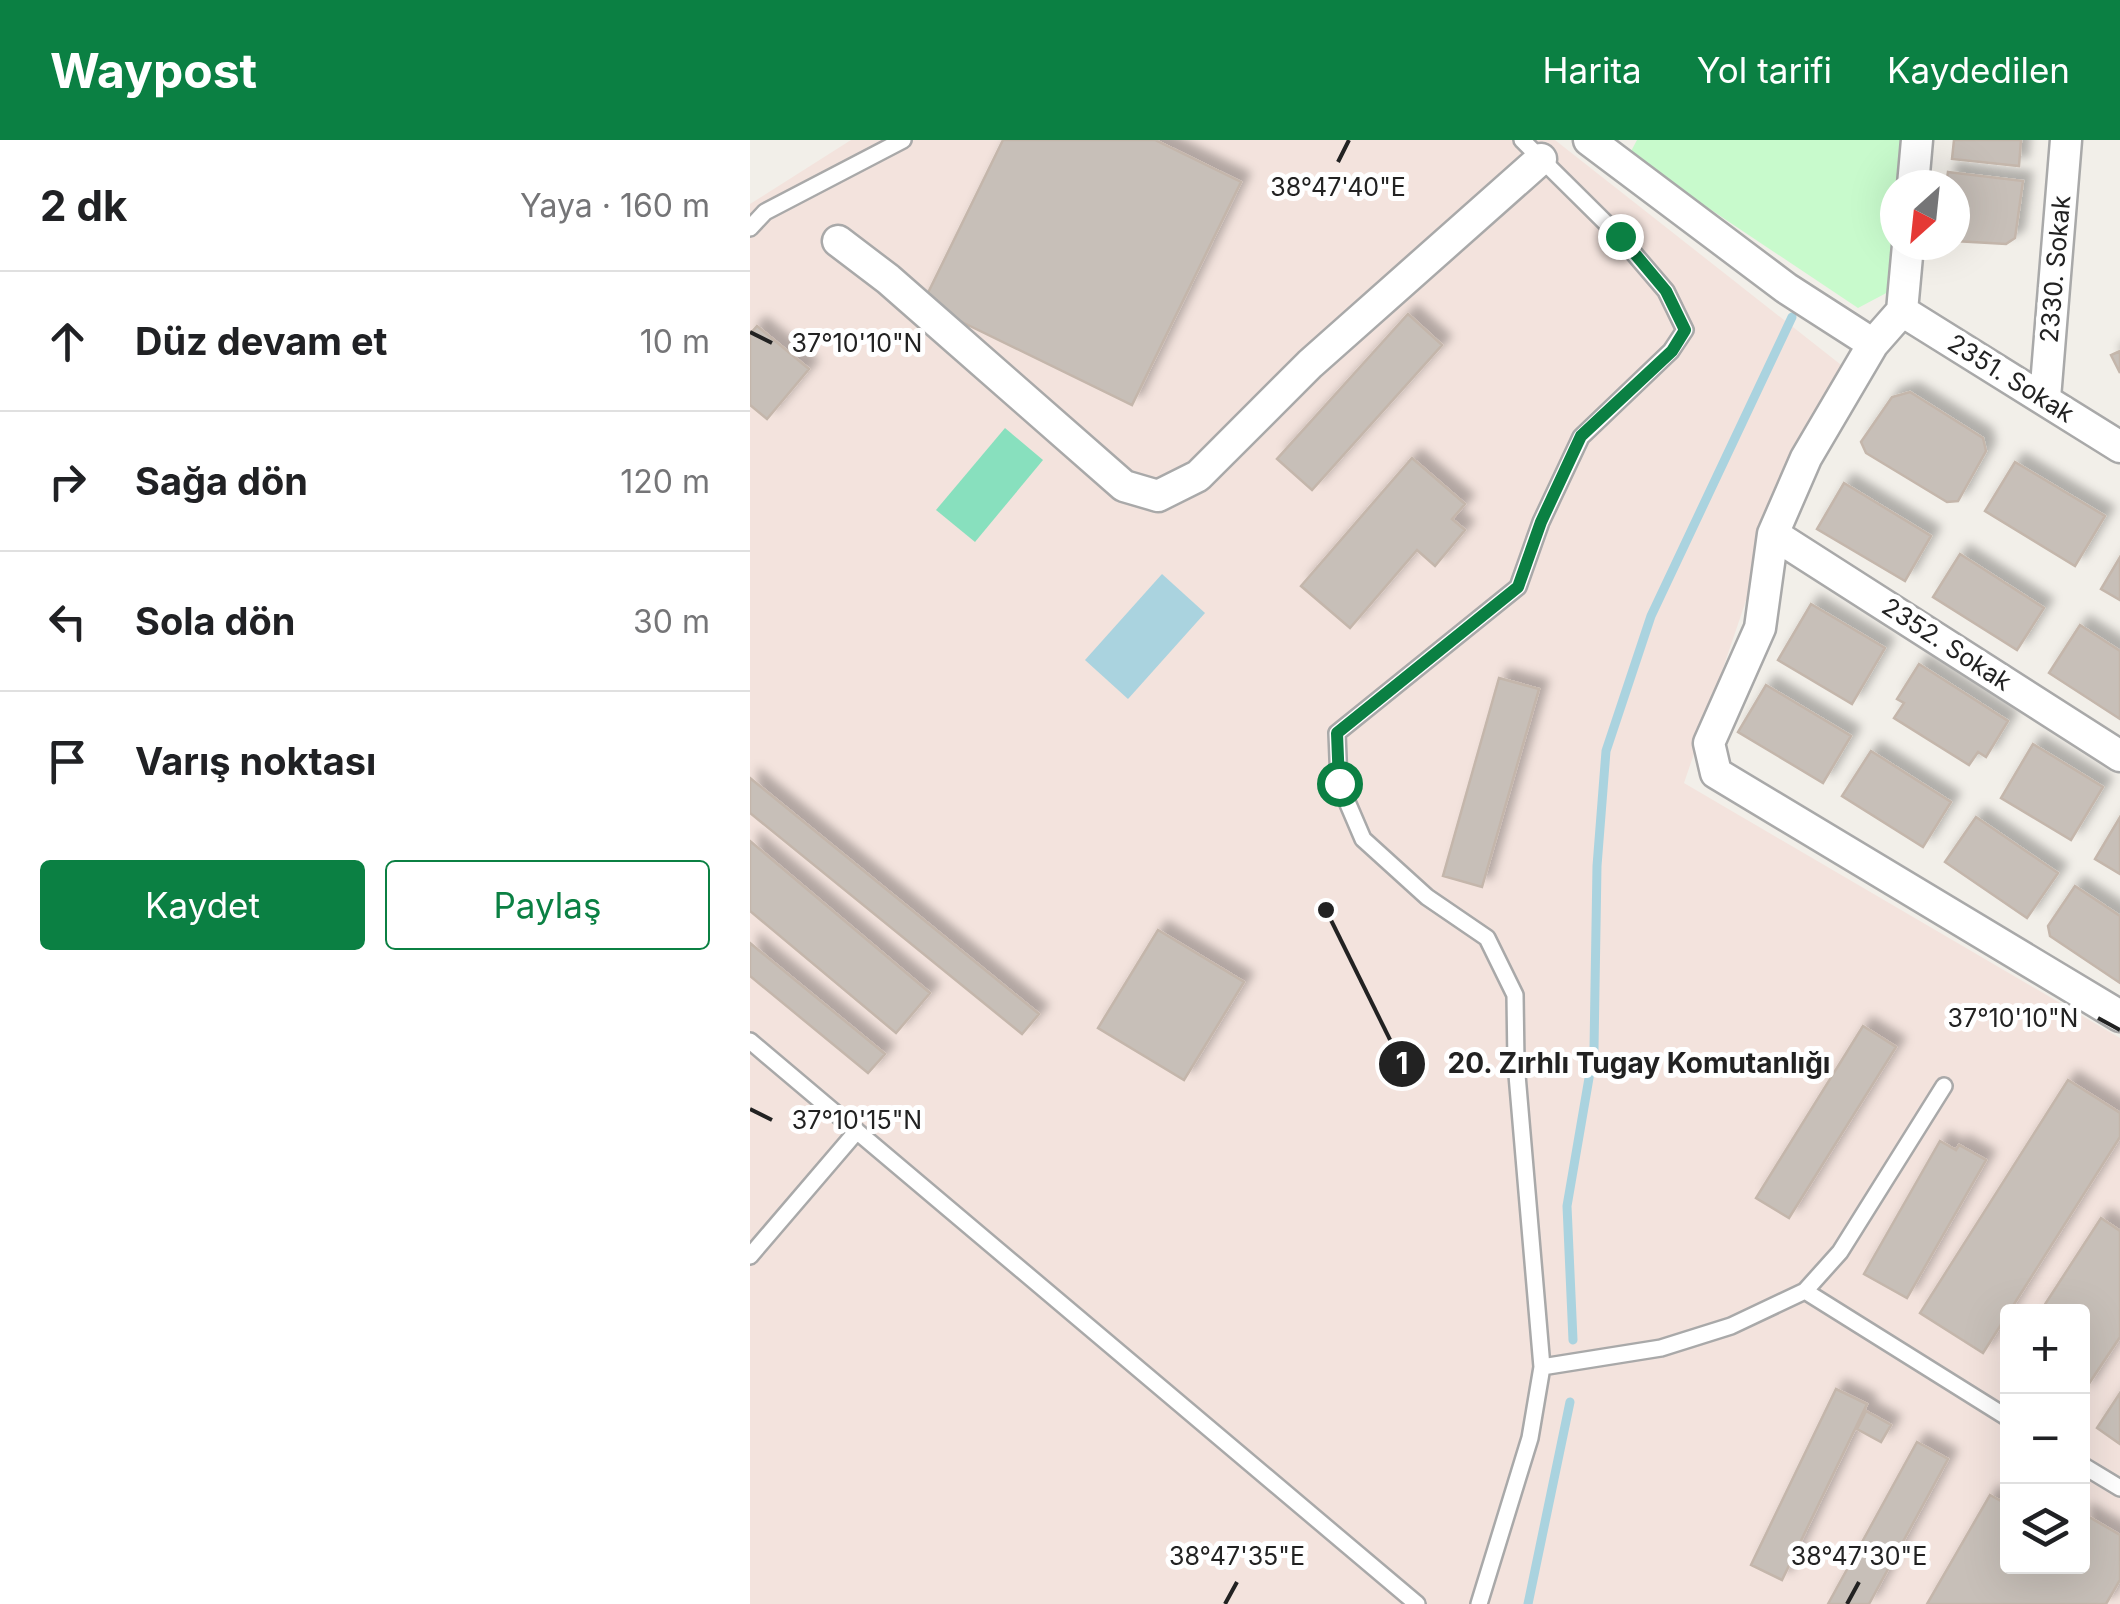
<!DOCTYPE html>
<html lang="tr">
<meta charset="utf-8">
<style>
:root{--surface:#fff;--page:#f2f2f2;--text:#202124;--muted:#757577;--line:#e0e0e0;--accent:#0b8043}
body{margin:0;font-family:Inter,sans-serif;background:var(--page);color:var(--text)}
.controls{position:absolute;right:30px;bottom:30px;display:grid;overflow:hidden;border-radius:10px;box-shadow:0 10px 40px #0002}
.controls button{width:90px;height:90px;display:grid;place-items:center;padding:0;border:0;border-bottom:2px solid var(--line);background:var(--surface);color:var(--text);font:50px sans-serif}
.compass{position:absolute;left:1130px;top:30px;width:90px;height:90px;border-radius:50%;background:var(--surface);box-shadow:0 10px 40px #0002;rotate:207deg}
.stop{position:absolute;width:30px;height:30px;margin:-22px;border:8px solid #0b8043;border-radius:50%;background:#fff}
.stop.end{background:#0b8043;border-color:#fff;box-shadow:0 2px 10px #0008}
.list{margin:0;padding:0;list-style:none}
h2{display:flex;justify-content:space-between;align-items:center;height:130px;margin:0;padding:0 40px;font-size:42px}
h2 small{font-size:32px;font-weight:400;color:var(--muted)}
.list li{display:grid;grid-template-columns:65px 1fr auto;gap:30px;align-items:center;box-sizing:border-box;height:140px;padding:0 40px;border-top:2px solid var(--line)}
.list b{display:block;font-size:38px;white-space:nowrap}
.list em{font-size:32px;font-style:normal;color:var(--muted)}
.actions{display:flex;gap:20px;padding:30px 40px}
.actions a{flex:1;padding:22px 0;border:2px solid var(--accent);border-radius:10px;text-align:center;font-size:35px;color:var(--accent)}
.actions .main{background:var(--accent);color:#fff}
.icon{flex:none;width:55px;height:55px;fill:none;stroke:currentColor;stroke-width:2;stroke-linecap:round;stroke-linejoin:round}
.map{position:relative;flex:none;width:1370px;height:1464px;overflow:hidden}
header{display:flex;align-items:center;gap:60px;box-sizing:border-box;height:140px;padding:0 50px;background:var(--accent);color:#fff}
header strong{font-size:48px}
nav{display:flex;gap:55px;margin-inline-start:auto;font-size:35px}
main{display:flex}
aside{flex:1;background:var(--surface)}
.map>svg:first-child{display:block}
.military{fill:#f3e3dd;fill-rule:evenodd}
.park{fill:#c8facc}
.pitch{fill:#88e0be}
.water{fill:#aad3df}
.lines{fill:none;stroke-linecap:round;stroke-linejoin:round}
.stream{stroke:#aad3df;stroke-width:9}
.building{fill:#c7bfb8;stroke:#c4b6ab;stroke-width:2.5;filter:url(#shadow)}
.service-casing{stroke:#a9a9a9;stroke-width:20}
.minor-casing{stroke:#a9a9a9;stroke-width:35}
.service{stroke:#fff;stroke-width:15}
.minor{stroke:#fff;stroke-width:30}
.route{stroke:#0b8043;stroke-width:12}
.ticks{fill:none;stroke:#222;stroke-width:4}
.labels{text-anchor:middle;stroke-width:10;stroke-linejoin:round;paint-order:stroke}
.street-label{font-size:25px;fill:#222;stroke:#fff}
.ticks-label{font-size:25px;text-anchor:middle;fill:#222;stroke:#fff;stroke-width:10;stroke-linejoin:round;paint-order:stroke}
.leader{fill:none;stroke:#222;stroke-width:4}
.callout-dot{fill:#222;stroke:#fff;stroke-width:4}
.mark-label{font-size:30px;text-anchor:middle;font-weight:bold;fill:#fff}
.callout-label{font-size:28px;text-anchor:middle;font-weight:bold;fill:#222;stroke:#fff;stroke-width:10;stroke-linejoin:round;paint-order:stroke}
</style>
<header>
<strong>Waypost</strong>
<nav><a>Harita</a><a>Yol tarifi</a><a>Kaydedilen</a></nav>
</header>
<main>
<aside>
<h2>2 dk<small>Yaya · 160 m</small></h2>
<ul class="list">
<li><svg class="icon" aria-label="ahead" viewBox="0 0 24 24"><path d="M12 20V5M6 11l6-6 6 6"/></svg><div><b>Düz devam et</b></div><em>10 m</em></li>
<li><svg class="icon" aria-label="right" viewBox="0 0 24 24"><path d="M7 20v-9h11M14 6l5 5-5 5"/></svg><div><b>Sağa dön</b></div><em>120 m</em></li>
<li><svg class="icon" aria-label="left" viewBox="0 0 24 24"><path d="M17 20v-9H6M10 6l-5 5 5 5"/></svg><div><b>Sola dön</b></div><em>30 m</em></li>
<li><svg class="icon" aria-label="arrive" viewBox="0 0 24 24"><path d="M6 21V4h12l-3 4 3 4H6"/></svg><div><b>Varış noktası</b></div></li>
</ul>
<div class="actions"><a class="main">Kaydet</a><a>Paylaş</a></div>
</aside>
<div class="map">
<svg width="1370" height="1464" viewBox="0 0 1370 1464">
<defs>
<filter id="shadow"><feDropShadow dx="9" dy="-9" stdDeviation="5" flood-color="#0004"/></filter>
</defs>
<rect width="100%" height="100%" fill="#f2efe9"/>
<path class="military" d="M101,0H805L1095,228L1004,437L934,643L1370,898V1464H0V64ZM1258,1172H1332V1426H1258Z"/>
<path class="park" d="M887,0H1156L1152,45H1145L1142,150L1108,168L879,15Z"/>
<path class="pitch" d="M255,288L293,320L225,402L186,370Z"/>
<path class="water" d="M412,434L455,473L378,559L335,520Z"/>
<g class="lines">
<path class="stream" d="M823,1200L817,1066L844,909L847,726L856,611L901,476L1042,177
M778,1464L820,1262"/>
</g>
<path class="building" d="M253,0H405L491,42L382,265L173,163Z
M1204,0H1271L1269,26L1202,19Z
M1198,32L1273,41L1265,98L1256,104L1205,101V45H1196Z
M658,174L692,205L562,350L527,319Z
M7,186L59,229L17,279L0,265V194Z
M1370,211V233L1361,215Z
M1160,252L1233,298L1236,311L1208,361L1197,362L1116,313L1111,302L1142,257Z
M662,318L715,364L702,379L715,390L685,426L667,410L600,488L551,446Z
M1265,322L1355,376L1325,426L1235,371Z
M1094,343L1181,396L1155,441L1067,389Z
M1210,414L1294,468L1267,510L1183,457Z
M1370,417V460L1351,449Z
M1061,464L1135,508L1102,564L1028,520Z
M1330,485L1370,511V579L1299,533Z
M1169,524L1258,581L1236,617L1228,612L1219,625L1144,578L1154,563L1147,559Z
M749,538L789,549L732,747L693,736Z
M1016,545L1101,596L1073,643L988,592Z
M1283,604L1353,647L1321,700L1251,658Z
M1121,611L1201,662L1173,707L1092,656Z
M0,638L289,874L272,894L0,673Z
M1226,677L1308,733L1277,778L1195,722Z
M1370,677V734L1345,719Z
M0,701L180,853L146,893L0,771Z
M1325,746L1370,776V843L1300,796L1298,786Z
M408,790L494,842L434,940L348,888Z
M0,803L135,914L118,933L0,836Z
M1113,886L1146,907L1039,1078L1006,1058Z
M1318,940L1370,973V997L1233,1213L1170,1173Z
M1190,1001L1206,1010L1209,1005L1236,1020L1157,1158L1114,1134Z
M1351,1078L1370,1091V1197L1332,1254V1172H1290Z
M1086,1249L1117,1264L1032,1440L1001,1425Z
M1370,1253V1304L1347,1288Z
M1116,1271L1141,1285L1131,1302L1107,1289Z
M1167,1302L1198,1319L1119,1464H1078Z
M1240,1355L1258,1365V1426H1332V1373L1370,1395V1440L1356,1464H1177Z"/>
<g class="lines">
<defs>
<path id="service" d="M0,88L15,72L153,0
M0,901L667,1464
M0,1116L107,991
M1055,1151L1090,1112L1194,946
M792,1227L911,1208L981,1186L1055,1151L1258,1278
M1332,1325L1370,1348
M729,1464L780,1298L792,1227L766,923L765,855L737,798L677,757L613,699L589,643L587,593L768,447L791,382L831,297L921,211L935,190L916,151L869,96L772,0"/>
<path id="minor" d="M839,0L1036,148L1123,204
M1163,45L1167,0
M88,101L138,139L374,346L408,356L448,336L560,224L791,19
M1158,105L1152,171L1123,204L1056,318L1023,394L1010,488L959,603L966,633L1370,876
M1152,171L1370,307
M1295,258L1316,0
M1023,394L1370,616"/>
</defs>
<use href="#service" class="service-casing"/>
<use href="#minor" class="minor-casing"/>
<use href="#service" class="service"/>
<use href="#minor" class="minor"/>
</g>
<g class="lines">
<path class="route" d="M589,643L587,593L768,447L791,382L831,296L922,211L935,190L916,151L870,96"/>
</g>
<path class="ticks" d="M588,22L599,0M0,192L22,203M1348,878L1370,890M0,969L22,980M475,1464L487,1442M1097,1464L1109,1442"/>
<g class="labels">
<g class="street-label">
<text transform="translate(1305 129) rotate(-85)" y="9">2330. Sokak</text>
<text transform="translate(1261 238) rotate(32)" y="9">2351. Sokak</text>
<text transform="translate(1197 504) rotate(33)" y="9">2352. Sokak</text>
</g>
</g>
<g class="ticks-label">
<text x="588" y="56">38°47'40"E</text>
<text x="107" y="212">37°10'10"N</text>
<text x="1263" y="887">37°10'10"N</text>
<text x="107" y="989">37°10'15"N</text>
<text x="487" y="1425">38°47'35"E</text>
<text x="1109" y="1425">38°47'30"E</text>
</g>
<path class="leader" d="M576 770L652 924"/>
<g class="callout-dot">
<circle cx="576" cy="770" r="10"/>
<circle cx="652" cy="924" r="25"/>
</g>
<g class="mark-label">
<text x="652" y="934">1</text>
</g>
<g class="callout-label">
<text x="889" y="933">20. Zırhlı Tugay Komutanlığı</text>
</g>
</svg>
<div class="controls">
<button>+</button>
<button>−</button>
<button><svg class="icon" aria-label="layers" viewBox="0 0 24 24"><path d="M12 4l9 5-9 5-9-5zM3 14l9 5 9-5"/></svg></button>
</div>
<svg class="compass" viewBox="-18 -18 36 36"><path d="M0-13l5 13h-10z" fill="#e53935"/><path d="M0 13l5-13h-10z" fill="#757577"/></svg>
<div class="stop" style="left:589px;top:643px"></div>
<div class="stop end" style="left:870px;top:96px"></div>
</div>
</main>
